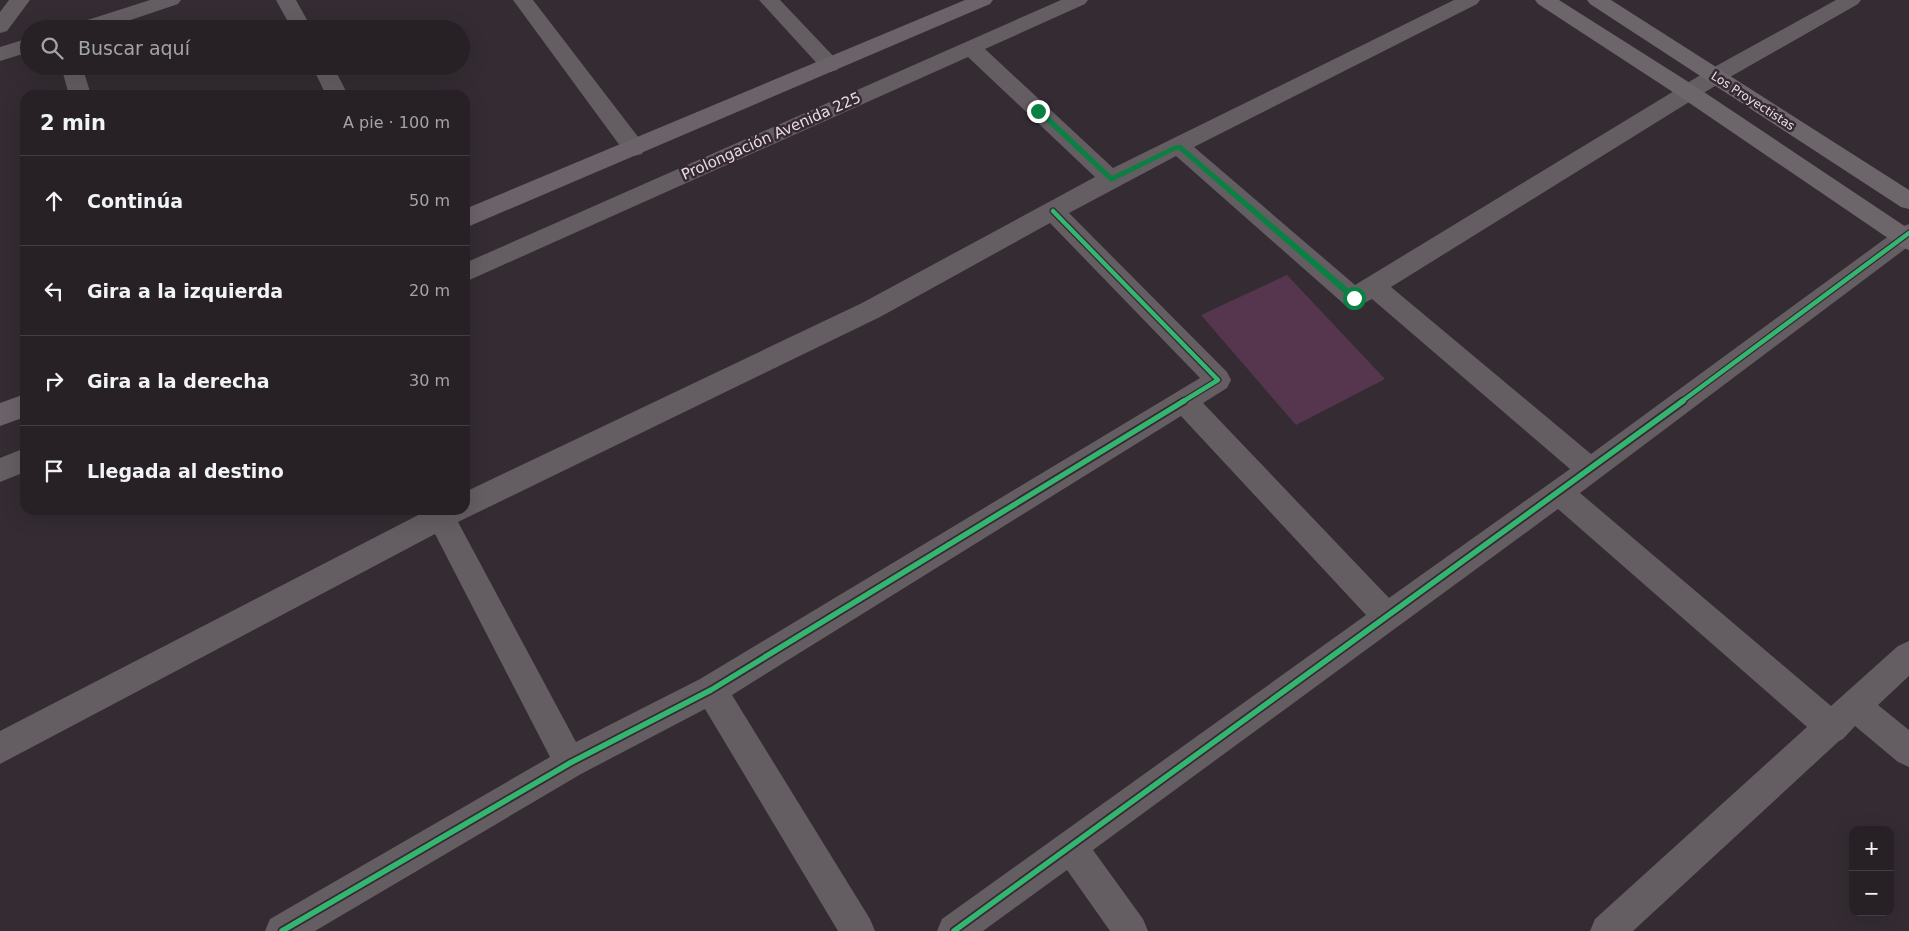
<!DOCTYPE html>
<html lang="es">
<meta charset="utf-8">
<style>
:root{--surface:#272126;--page:#2f292e;--text:#f1f3f6;--muted:#a4a3a7;--line:#433e43}
body{margin:0;font-family:"DejaVu Sans",sans-serif;background:var(--page);color:var(--text)}
.controls{position:absolute;right:15px;bottom:15px;display:grid;overflow:hidden;border-radius:10px;box-shadow:0 5px 20px #0002}
.controls button{width:45px;height:45px;display:grid;place-items:center;padding:0;border:0;border-bottom:1px solid var(--line);background:var(--surface);color:var(--text);font:25px sans-serif}
.stop{position:absolute;width:15px;height:15px;margin:-11px;border:4px solid #0b8043;border-radius:50%;background:#fff}
.stop.end{background:#0b8043;border-color:#fff;box-shadow:0 1px 5px #0008}
.list{margin:0;padding:0;list-style:none}
h2{display:flex;justify-content:space-between;align-items:center;height:65px;margin:0;padding:0 20px;font-size:21px}
h2 small{font-size:16px;font-weight:400;color:var(--muted)}
.list li{display:grid;grid-template-columns:32px 1fr auto;gap:15px;align-items:center;box-sizing:border-box;height:90px;padding:0 20px;border-top:1px solid var(--line)}
.list b{display:block;font-size:19px;white-space:nowrap}
.list em{font-size:16px;font-style:normal;color:var(--muted)}
.icon{flex:none;width:28px;height:28px;fill:none;stroke:currentColor;stroke-width:2;stroke-linecap:round;stroke-linejoin:round}
.map{position:relative;flex:none;width:1909px;height:931px;overflow:hidden}
.search{position:absolute;background:var(--surface);box-shadow:0 5px 20px #0002;left:20px;top:20px;width:450px;height:55px;display:flex;align-items:center;gap:12px;box-sizing:border-box;padding:0 18px;border-radius:28px;color:var(--muted);font-size:19px}
.panel{position:absolute;background:var(--surface);box-shadow:0 5px 20px #0002;left:20px;top:90px;width:450px;height:425px;border-radius:15px}
.map>svg:first-child{display:block}
.green{fill:#55364e}
.lines{fill:none;stroke-linecap:round;stroke-linejoin:round}
.street{fill:#645d62;fill-rule:evenodd}
.secondary{fill:#6c656a;fill-rule:evenodd}
.primary{fill:#6b6369;fill-rule:evenodd}
.cycleway-far1-casing{stroke:#372933;stroke-width:7}
.cycleway-casing{stroke:#372933;stroke-width:9}
.cycleway-far1{stroke:#33b770;stroke-width:4.5}
.cycleway{stroke:#33b770;stroke-width:5.5}
.route{fill:#0b8043}
.labels{text-anchor:middle;stroke-width:5;stroke-linejoin:round;paint-order:stroke}
.far-street-label{font-size:12px;fill:#e6dde3;stroke:#372933}
.street-label{font-size:15px;fill:#e6dde3;stroke:#372933}
</style>
<div class="map">
<svg width="1909" height="931" viewBox="0 0 1909 931">
<rect width="100%" height="100%" fill="#342c32"/>
<path class="green" d="M1287,275L1385,379L1296,425L1201,315Z"/>
<g class="lines">
<path class="street" d="M9,0H30L7,31L0,33V12Z
M150,0H181L178,4L104,29H72L75,24Z
M276,0H296L312,29H292Z
M513,0H533L642,142L645,148L642,154L634,156L626,154Z
M759,0H780L837,60L841,65L837,70L830,72L823,70Z
M1061,0H1088L1085,4L985,49L1113,168L1454,0H1480L1477,4L1194,147L1355,285L1707,71L1836,0H1861L1858,4L1723,81L1391,287L1591,454L1901,227L1909,224V246L1580,493L1831,706L1898,646L1909,641V676L1878,705L1909,730V767L1898,762L1855,726L1843,739L1839,741L1633,931H1590L1595,919L1807,727L1558,509L1093,850L1143,919L1148,931H1110L1067,870L983,931H937L942,919L1366,615L1181,416L732,695L870,919L875,931H838L705,709L581,774L315,931H265L270,919L550,757L435,534L0,764V731L424,512L423,510H465V492L862,303L1095,177L968,57L465,282V263ZM1176,156L1345,305L1354,308L1372,299L1570,469L1389,598L1203,403L1227,388L1231,380L1227,372L1069,213ZM1050,223L1200,378L700,679L576,742L458,522L880,317Z
M29,38V52L0,61V47Z
M61,66H82L91,95H69Z
M312,66H333L348,95H326Z
M25,448V472L0,482V458Z"/>
<path class="secondary" d="M1535,0H1559L1698,88L1909,229V250L1901,247L1682,98L1538,4Z
M1587,0H1611L1909,190V209L1901,207L1590,4Z"/>
<path class="primary" d="M965,0H993L990,4L465,228V209Z
M25,394V417L0,426V403Z"/>
<defs>
<path id="cycleway-far1" d="M1053,211L1218,380L1182,402
M1681,402L1909,233"/>
<path id="cycleway" d="M282,931L570,763L711,690L1184,401
M954,931L1683,401"/>
</defs>
<use href="#cycleway-far1" class="cycleway-far1-casing"/>
<use href="#cycleway" class="cycleway-casing"/>
<use href="#cycleway-far1" class="cycleway-far1"/>
<use href="#cycleway" class="cycleway"/>
</g>
<path class="route" d="M1036,109H1041L1112,176L1176,145H1181L1357,296V300H1352L1178,149L1111,182L1036,112Z"/>
<g class="labels">
<g class="far-street-label">
<text transform="translate(1753 101) rotate(33)" y="4">Los Proyectistas</text>
</g>
<g class="street-label">
<text transform="translate(771 136) rotate(-24)" y="5">Prolongación Avenida 225</text>
</g>
</g>
</svg>
<div class="controls">
<button>+</button>
<button>−</button>
</div>
<div class="stop" style="left:1354px;top:298px"></div>
<div class="stop end" style="left:1038px;top:111px"></div>
<div class="search"><svg class="icon" aria-label="search" viewBox="0 0 24 24"><circle cx="10" cy="10" r="6"/><path d="M15 15l6 6"/></svg>Buscar aquí</div>
<section class="panel">
<h2>2 min<small>A pie · 100 m</small></h2>
<ul class="list">
<li><svg class="icon" aria-label="ahead" viewBox="0 0 24 24"><path d="M12 20V5M6 11l6-6 6 6"/></svg><div><b>Continúa</b></div><em>50 m</em></li>
<li><svg class="icon" aria-label="left" viewBox="0 0 24 24"><path d="M17 20v-9H6M10 6l-5 5 5 5"/></svg><div><b>Gira a la izquierda</b></div><em>20 m</em></li>
<li><svg class="icon" aria-label="right" viewBox="0 0 24 24"><path d="M7 20v-9h11M14 6l5 5-5 5"/></svg><div><b>Gira a la derecha</b></div><em>30 m</em></li>
<li><svg class="icon" aria-label="arrive" viewBox="0 0 24 24"><path d="M6 21V4h12l-3 4 3 4H6"/></svg><div><b>Llegada al destino</b></div></li>
</ul>
</section>
</div>
